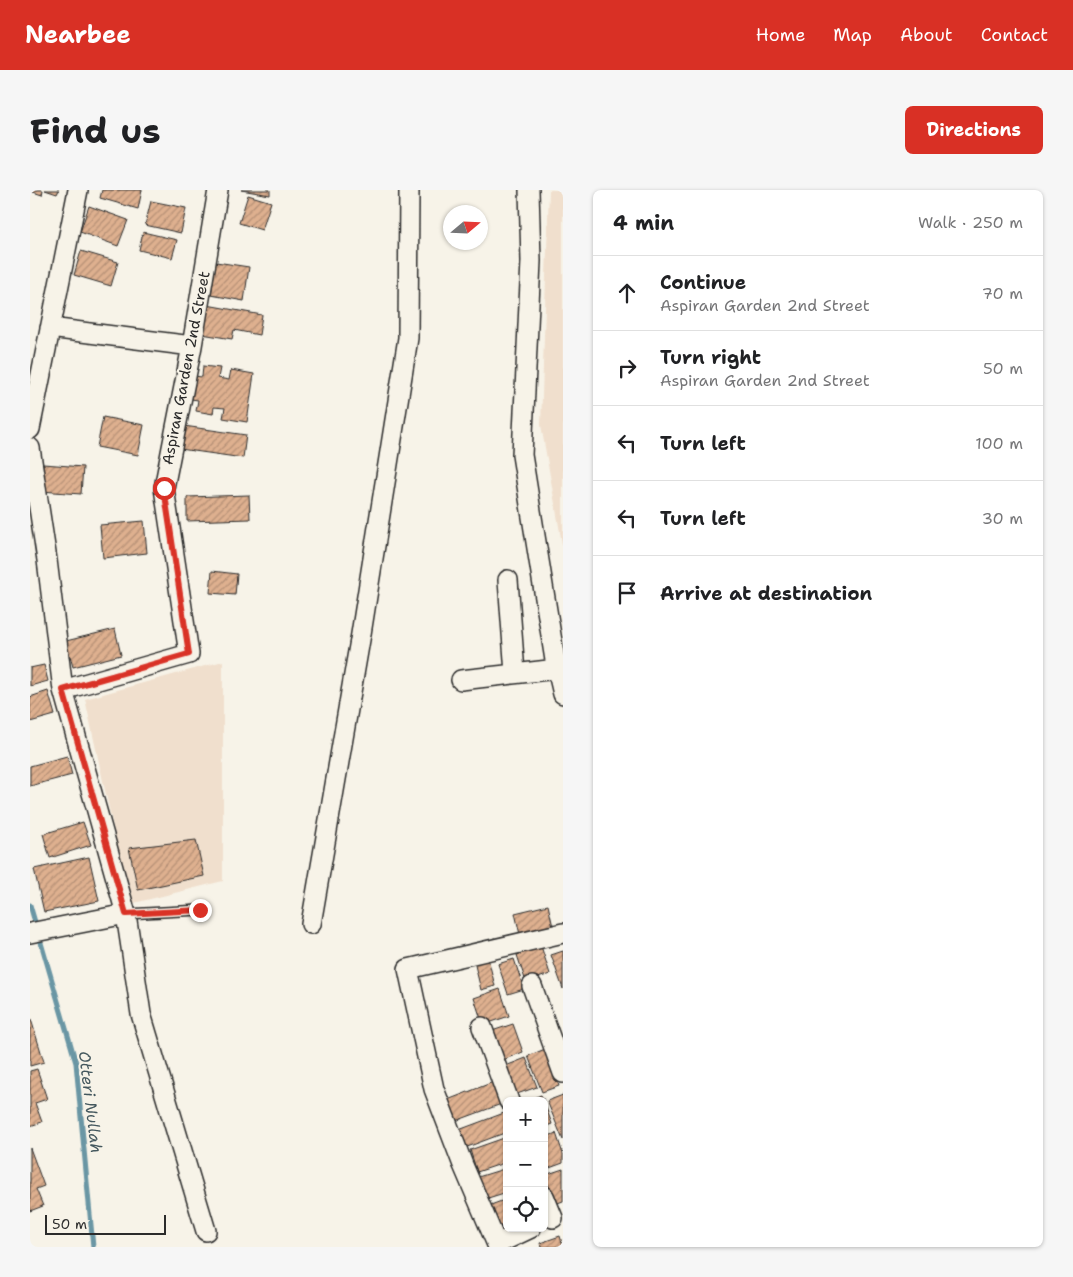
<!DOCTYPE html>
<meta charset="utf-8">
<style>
:root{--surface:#fff;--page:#f6f6f6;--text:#202124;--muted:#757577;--line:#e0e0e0;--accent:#d93025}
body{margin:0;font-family:"Shantell Sans",sans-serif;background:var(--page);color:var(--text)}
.controls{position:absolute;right:15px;bottom:15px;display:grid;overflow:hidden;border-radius:8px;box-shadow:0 1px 4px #0004}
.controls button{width:45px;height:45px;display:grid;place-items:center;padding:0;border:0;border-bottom:1px solid var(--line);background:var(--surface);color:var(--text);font:25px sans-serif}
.compass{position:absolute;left:413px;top:15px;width:45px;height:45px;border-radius:50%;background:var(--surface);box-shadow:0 1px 4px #0004;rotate:71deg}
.scale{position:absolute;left:15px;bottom:12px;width:121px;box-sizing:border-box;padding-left:5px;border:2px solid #2b2b2b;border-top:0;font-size:14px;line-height:18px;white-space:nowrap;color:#2b2b2b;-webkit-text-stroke:4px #f7f3e8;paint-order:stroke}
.stop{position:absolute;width:15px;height:15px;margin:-11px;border:4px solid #d93025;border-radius:50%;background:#fff}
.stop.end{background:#d93025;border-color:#fff;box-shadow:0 1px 5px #0008}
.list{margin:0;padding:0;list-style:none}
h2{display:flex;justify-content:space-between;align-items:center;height:65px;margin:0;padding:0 20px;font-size:21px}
h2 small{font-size:16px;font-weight:400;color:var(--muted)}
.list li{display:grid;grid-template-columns:32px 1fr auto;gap:15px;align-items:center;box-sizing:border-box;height:75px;padding:0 20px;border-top:1px solid var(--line)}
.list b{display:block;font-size:19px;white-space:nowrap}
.list p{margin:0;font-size:16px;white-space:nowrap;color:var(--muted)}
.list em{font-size:16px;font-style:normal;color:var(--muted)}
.icon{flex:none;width:28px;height:28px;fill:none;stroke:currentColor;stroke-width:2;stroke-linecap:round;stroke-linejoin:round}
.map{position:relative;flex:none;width:533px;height:1057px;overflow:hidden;border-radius:8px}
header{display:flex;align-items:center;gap:30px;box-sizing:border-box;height:70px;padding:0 25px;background:var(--accent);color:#fff}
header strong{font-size:24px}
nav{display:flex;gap:28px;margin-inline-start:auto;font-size:18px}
.intro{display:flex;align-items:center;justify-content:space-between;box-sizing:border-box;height:120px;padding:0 30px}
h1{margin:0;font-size:35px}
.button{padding:12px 22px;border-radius:8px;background:var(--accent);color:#fff;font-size:18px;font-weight:700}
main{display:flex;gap:30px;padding:0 30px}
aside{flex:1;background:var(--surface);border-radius:8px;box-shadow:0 1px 4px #0004}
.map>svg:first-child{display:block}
.built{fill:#f0dfcd}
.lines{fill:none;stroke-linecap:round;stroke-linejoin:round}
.stream{stroke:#6a96a4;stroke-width:5}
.building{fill:url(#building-hatch);stroke:#2b2b2b}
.service-casing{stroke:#2b2b2b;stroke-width:12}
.minor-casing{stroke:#2b2b2b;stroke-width:22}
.service{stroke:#f7f3e8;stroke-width:9}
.minor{stroke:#f7f3e8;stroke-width:19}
.route{stroke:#d93025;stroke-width:6}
.labels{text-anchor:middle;stroke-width:4;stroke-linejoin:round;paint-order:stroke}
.street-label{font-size:15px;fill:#2b2b2b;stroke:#f7f3e8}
.water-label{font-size:16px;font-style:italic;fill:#45585e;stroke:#f7f3e8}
</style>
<header>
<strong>Nearbee</strong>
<nav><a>Home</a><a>Map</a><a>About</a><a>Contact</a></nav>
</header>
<div class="intro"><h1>Find us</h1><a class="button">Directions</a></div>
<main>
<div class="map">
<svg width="533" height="1057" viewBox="0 0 533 1057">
<defs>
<pattern id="building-hatch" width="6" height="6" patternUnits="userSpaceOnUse" patternTransform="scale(1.25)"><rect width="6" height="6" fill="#deb08f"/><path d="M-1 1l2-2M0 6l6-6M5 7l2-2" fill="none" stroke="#b48f75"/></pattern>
</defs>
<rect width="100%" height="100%" fill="#f7f3e8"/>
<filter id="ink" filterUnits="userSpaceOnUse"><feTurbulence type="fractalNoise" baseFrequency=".02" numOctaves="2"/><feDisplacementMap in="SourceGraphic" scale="10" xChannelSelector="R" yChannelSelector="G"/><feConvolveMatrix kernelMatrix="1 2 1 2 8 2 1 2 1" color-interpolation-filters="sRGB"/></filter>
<g filter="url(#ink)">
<path class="built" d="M519,0H533V359L511,235Z
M193,471V691L100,714L55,509Z"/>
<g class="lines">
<path class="stream" d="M0,715L46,873L63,1057"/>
</g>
<path class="building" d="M0,0H13L12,5L0,1Z
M15,0H29L27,4Z
M72,0H112L108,19L70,8Z
M211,0H240V5Z
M218,5L241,12L232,40L209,33Z
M121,11L156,18L151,43L115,35Z
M59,16L98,30L88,56L50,42Z
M113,42L147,50L142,68L109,60Z
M51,61L88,72L81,96L44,85Z
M186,72L219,77L214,111L181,105Z
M177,115L232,125L229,145L204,140L202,149L172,144Z
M173,176L190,178L188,188L199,190L201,180L224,184L217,232L193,228L195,218L184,217L183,224L166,221L168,210L161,209L164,186L172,187Z
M73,227L114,235L108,265L67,257Z
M154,236L216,245L213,268L150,259Z
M13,274L53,277L51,304L11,301Z
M219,305L220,329L157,331V307Z
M114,331L117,363L73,368L70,335Z
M182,381L207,384L205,405L180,403Z
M85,439L91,465L43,477L36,451Z
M14,475L18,491L0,496V478Z
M18,501L25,525L0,532V507Z
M37,566L42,585L0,596V576Z
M53,632L61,655L20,668L13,644Z
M166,650L174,686L108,700L99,658Z
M59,667L69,711L14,722L4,679Z
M518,715L524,741L491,749L485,723Z
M511,756L520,784L496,792L487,765Z
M533,761V799L521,765Z
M458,768L465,796L451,800L444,771Z
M484,769L494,799L478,804L468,774Z
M470,799L479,826L453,835L444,808Z
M0,826L14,872L0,876Z
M483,834L493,862L470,871L459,842Z
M515,859L529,896L512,902L498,866Z
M496,868L507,897L484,905L473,877Z
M7,879L17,909L5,913L12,932L0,936V881Z
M466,891L474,913L423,932L415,911Z
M511,905L514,911H496Z
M533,905V950L517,911Z
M514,912L522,934L514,937Z
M474,923L477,932V942L432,959L426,941Z
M526,943L533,964V973L514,980V948Z
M477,947V972L447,982L440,960Z
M0,958L14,996L6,999L13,1016L0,1021Z
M477,978V1002L455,1009L448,987Z
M533,979V1011L525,1014L515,985Z
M477,1009V1035L466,1038L458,1016Z
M530,1046L533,1057H511L510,1053Z"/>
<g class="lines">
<defs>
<path id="service" d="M96,724L170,720"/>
<path id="minor" d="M499,0L501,71L492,265L525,470L533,504
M20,138L162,156
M0,239L48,0
M0,258L17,370L33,500L96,724L111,824L176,1041
M478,390L485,483
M431,490L527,479
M33,500L159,464L134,298L162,156L188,0
M281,734L331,444L378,148L379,0
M0,743L96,724
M502,796L533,883
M452,837L479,911
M514,1006L523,1028
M467,1054L501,1038
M468,1057L433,975L404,899L378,779L533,743"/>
</defs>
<use href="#service" class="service-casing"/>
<use href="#minor" class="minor-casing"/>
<use href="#service" class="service"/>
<use href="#minor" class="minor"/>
</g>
</g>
<g class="lines" filter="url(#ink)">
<path class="route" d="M134,298L159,464L33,500L96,724L170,720"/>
</g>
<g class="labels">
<g class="street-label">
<text transform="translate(156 178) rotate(-79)" y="5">Aspiran Garden 2nd Street</text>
</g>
<g class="water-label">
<text transform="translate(61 912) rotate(83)" y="6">Otteri Nullah</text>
</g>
</g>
</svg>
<div class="controls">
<button>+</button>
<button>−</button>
<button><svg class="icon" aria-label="locate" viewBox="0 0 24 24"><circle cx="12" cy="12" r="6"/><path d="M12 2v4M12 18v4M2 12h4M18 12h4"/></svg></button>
</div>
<svg class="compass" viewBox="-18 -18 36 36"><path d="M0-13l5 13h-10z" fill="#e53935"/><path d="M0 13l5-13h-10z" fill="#757577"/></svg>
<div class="scale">50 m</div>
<div class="stop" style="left:134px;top:298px"></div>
<div class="stop end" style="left:170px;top:720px"></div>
</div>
<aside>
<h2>4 min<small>Walk · 250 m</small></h2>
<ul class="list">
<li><svg class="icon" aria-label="ahead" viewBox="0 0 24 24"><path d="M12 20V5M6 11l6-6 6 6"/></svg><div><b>Continue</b><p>Aspiran Garden 2nd Street</p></div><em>70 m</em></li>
<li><svg class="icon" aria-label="right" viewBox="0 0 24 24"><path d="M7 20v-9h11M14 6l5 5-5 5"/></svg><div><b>Turn right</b><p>Aspiran Garden 2nd Street</p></div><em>50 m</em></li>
<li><svg class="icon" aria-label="left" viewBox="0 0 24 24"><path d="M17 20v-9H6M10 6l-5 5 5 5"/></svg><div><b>Turn left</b></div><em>100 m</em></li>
<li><svg class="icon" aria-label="left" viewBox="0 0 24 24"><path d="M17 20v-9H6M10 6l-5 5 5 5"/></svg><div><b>Turn left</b></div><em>30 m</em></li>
<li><svg class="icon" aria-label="arrive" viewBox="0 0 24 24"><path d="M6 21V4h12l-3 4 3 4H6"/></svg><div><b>Arrive at destination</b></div></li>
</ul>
</aside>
</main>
